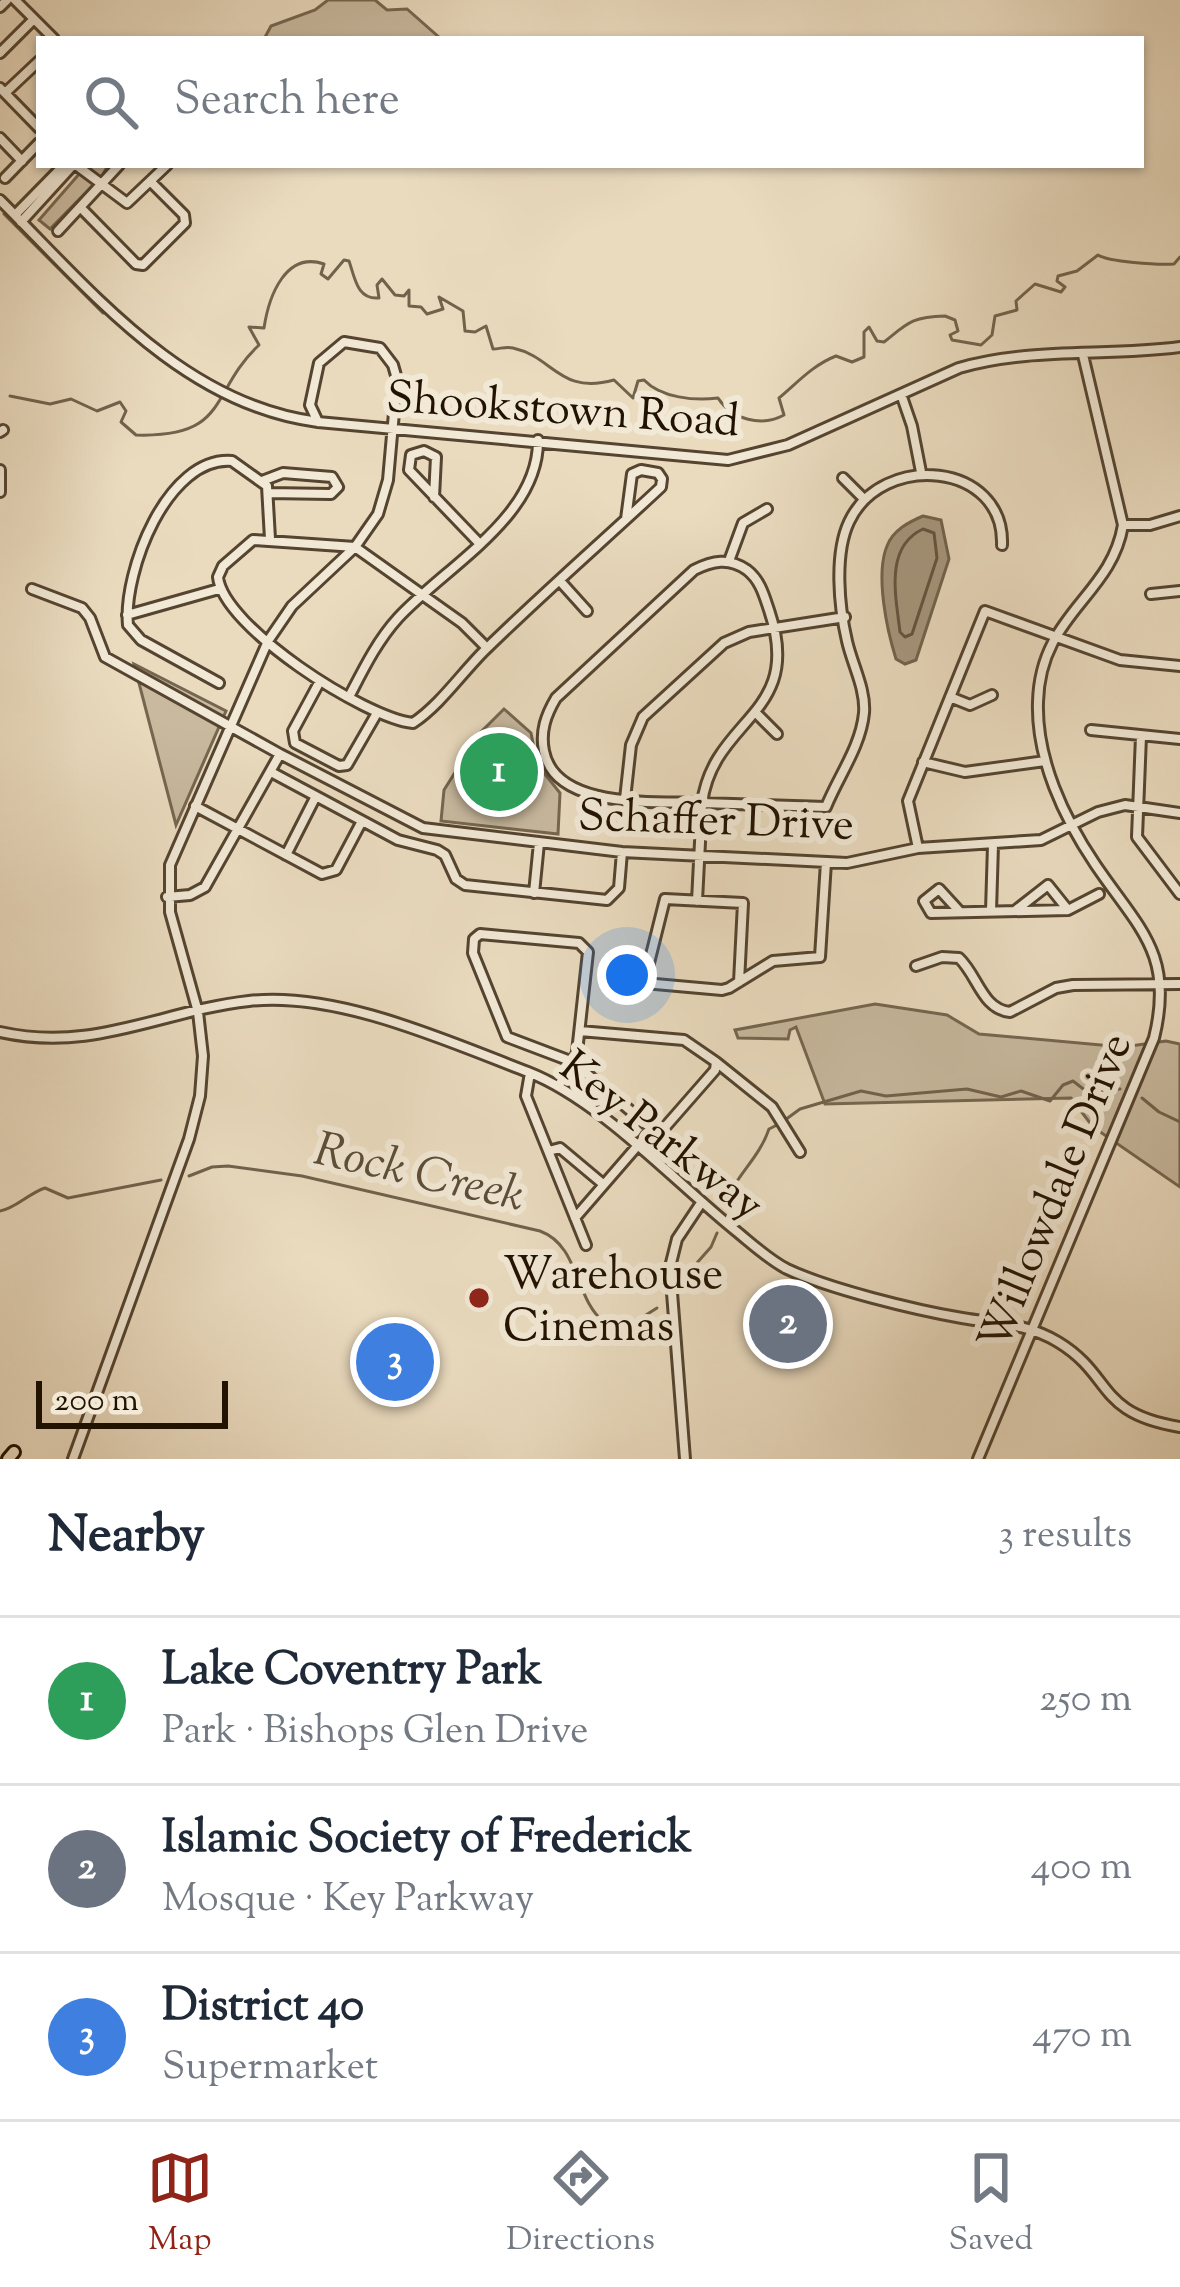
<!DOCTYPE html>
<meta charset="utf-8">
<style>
:root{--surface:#fff;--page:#f2f2f3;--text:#1f2937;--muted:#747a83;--line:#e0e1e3;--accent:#8f2418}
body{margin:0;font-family:"Sorts Mill Goudy",serif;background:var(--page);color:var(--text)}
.scale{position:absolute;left:36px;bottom:30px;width:192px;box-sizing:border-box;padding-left:12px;border:6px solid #221200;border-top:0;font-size:33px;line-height:42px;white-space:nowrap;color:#221200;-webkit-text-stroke:9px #f1e8d5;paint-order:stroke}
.you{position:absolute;left:627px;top:975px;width:42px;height:42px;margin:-30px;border:9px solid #fff;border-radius:50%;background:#1a73e8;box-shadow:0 0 0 18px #1a73e833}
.badge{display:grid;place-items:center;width:78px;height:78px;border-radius:50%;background:var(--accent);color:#fff;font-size:39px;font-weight:700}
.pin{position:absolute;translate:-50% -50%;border:6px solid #fff;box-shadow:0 3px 12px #0006}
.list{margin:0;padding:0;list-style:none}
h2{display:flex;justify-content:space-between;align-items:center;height:156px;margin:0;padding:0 48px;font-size:51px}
h2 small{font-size:39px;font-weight:400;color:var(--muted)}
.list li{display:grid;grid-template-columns:78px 1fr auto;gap:36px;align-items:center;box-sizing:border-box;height:168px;padding:0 48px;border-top:3px solid var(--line)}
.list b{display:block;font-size:45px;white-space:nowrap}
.list p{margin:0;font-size:39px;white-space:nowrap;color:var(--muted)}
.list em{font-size:39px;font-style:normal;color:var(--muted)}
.icon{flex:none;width:66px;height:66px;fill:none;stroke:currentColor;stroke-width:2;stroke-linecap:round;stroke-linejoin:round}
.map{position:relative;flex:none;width:1180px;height:1459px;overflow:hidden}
.search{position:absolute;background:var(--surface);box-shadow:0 3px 9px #0004;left:36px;right:36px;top:36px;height:132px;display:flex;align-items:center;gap:30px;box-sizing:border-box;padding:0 42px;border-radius:0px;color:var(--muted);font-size:45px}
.sheet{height:660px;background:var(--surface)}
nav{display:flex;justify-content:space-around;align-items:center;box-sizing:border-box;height:168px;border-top:3px solid var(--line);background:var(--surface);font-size:33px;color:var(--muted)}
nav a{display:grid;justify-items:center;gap:6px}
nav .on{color:var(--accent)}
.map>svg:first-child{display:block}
.green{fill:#c8b99f;stroke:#756650;stroke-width:3}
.water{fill:#a6977e;stroke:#71624c;stroke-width:3}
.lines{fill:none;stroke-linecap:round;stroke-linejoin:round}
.shore{stroke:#64543f;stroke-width:3}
.stream{stroke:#71624c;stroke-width:3}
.minor-casing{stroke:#544430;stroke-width:14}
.major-casing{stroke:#221200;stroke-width:16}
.minor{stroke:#f1e8d5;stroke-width:8}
.major{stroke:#eadbbf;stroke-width:10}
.poi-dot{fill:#8f2418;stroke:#f1e8d5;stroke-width:4.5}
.labels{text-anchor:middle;stroke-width:12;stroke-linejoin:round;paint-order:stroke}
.street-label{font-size:45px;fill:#221200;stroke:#f1e8d5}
.poi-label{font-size:45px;fill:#221200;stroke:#f1e8d5;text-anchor:start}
.water-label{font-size:48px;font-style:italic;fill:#5d4e39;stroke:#f1e8d5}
</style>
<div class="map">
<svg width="1180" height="1459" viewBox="0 0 1180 1459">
<rect width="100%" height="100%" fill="#eadbbf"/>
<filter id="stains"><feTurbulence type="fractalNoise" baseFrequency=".00167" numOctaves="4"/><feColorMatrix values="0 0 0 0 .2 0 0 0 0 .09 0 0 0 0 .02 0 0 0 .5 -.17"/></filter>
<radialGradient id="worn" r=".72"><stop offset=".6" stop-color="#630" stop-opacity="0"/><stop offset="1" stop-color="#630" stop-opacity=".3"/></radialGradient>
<path class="green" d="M328,0H375L387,10L407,9L441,39H264L271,26L315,10Z
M87,165H108L102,176L50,229L39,220Z
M134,664L226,711L176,825Z
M504,709L531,733L537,764L560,793L558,834L441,821L444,790L480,733Z
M875,1004L947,1015L979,1034L1123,1047L1166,1041L1180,1044V1187L1093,1127L1071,1098L825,1104L796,1027L790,1030L788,1039L738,1038L735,1030Z"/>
<path class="water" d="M923,516L941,520L949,559L916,660L905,664L896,659C887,630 875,575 887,546C893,530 909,522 923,516Z"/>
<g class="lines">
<path class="shore" d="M923,529L934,533L937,558L912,634L905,637L900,632C896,597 884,547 923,529Z"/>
<path class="stream" d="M4,214L103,313
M10,396L50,404L71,399L97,411L120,402L126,411L121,422L136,435C230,438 209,392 259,345L249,327L264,328C269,295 286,251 324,264L321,274L328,279L344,260L349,261C355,278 357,300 379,298L377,285L382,279L395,295L404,296L409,290V306L421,307L427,314L443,309L439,297L463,311L465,331L475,332L486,326L493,349C500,349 506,346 513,348C554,357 559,395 614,380L633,398L638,381L644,380C661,398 695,401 718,398C732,420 762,427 784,415L779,398C798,382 813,365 836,356L852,362L864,357V332L869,327L877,341L884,342C908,323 911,317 945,316L955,320L958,331L950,335L952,340L981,345L992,335L995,316L1017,310L1016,301L1035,284L1061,292L1065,287L1057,281L1058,276L1077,271L1098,255C1109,262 1157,265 1174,264L1180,257
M1142,1098L1159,1112L1180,1122
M785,1120L800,1109L861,1091L886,1096L967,1089L1001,1097L1021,1091L1050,1101L1063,1085L1073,1081L1086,1091L1120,1089
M189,1176L212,1167L228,1166L302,1176L540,1231C580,1246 574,1298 604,1322L638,1320L657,1308
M725,1207C733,1177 758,1161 769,1129L777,1125
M0,1211C15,1209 29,1193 45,1188L68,1198L161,1180
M688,1273L711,1247L717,1233"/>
<defs>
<path id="minor" d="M15,0L54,39
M0,7L7,0
M0,53L34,19
M0,88L39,128
M5,93L39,61
M0,138L22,161
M76,165L127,203L167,165
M5,178L39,143
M0,200C90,290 183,405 318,422L728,460L788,445L959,368C1031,347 1107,357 1180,347
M81,208L136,264L143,265L185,223L184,215L151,182
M15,215L64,165
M21,222L73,165
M58,231L119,165
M901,394L912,426L921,472
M0,432L3,430
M0,470V492
M843,478L864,499
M262,481L283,473L332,477L338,487L331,494L268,493
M434,497L436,457L424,451L411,455L409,470L478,542
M1123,525H1150L1180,516
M729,561L743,523L767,509
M560,581L587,611
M32,589L82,608L90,618L105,657L280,754L423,828L622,852L847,863L918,848L1041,840L1098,812L1125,805L1180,813
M1151,594L1180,591
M127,615L219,589
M487,648L462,623L355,547L253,540L223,566L218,577C223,627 365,718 413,723C440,705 461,674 484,651C541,595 602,542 661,487L662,479L658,473L641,470L632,474L626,519
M320,681L293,731L295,743L339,766L347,765L377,713
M219,683L141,640L128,625C123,572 167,456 232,461L267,486L270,539
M349,697C363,670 377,641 398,618C446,566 539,517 538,440
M950,697L970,705L992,695
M757,714L777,734
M1091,730L1180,739
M1141,736L1137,837L1180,894
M923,762L965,772L1045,761
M271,772L398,840L437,850L445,855L456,879L465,885L607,900L619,888L622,852
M625,799L631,745L643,717L724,643L749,632L845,617
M195,806L322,874L336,870L362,821
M918,848L908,801L985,611L1120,660L1180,666
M286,855L316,796
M534,893L539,843
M167,897L190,895L205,887L280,754
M697,901L702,803C657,801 555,810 544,751C540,731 546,715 556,698L694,570C712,561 729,557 747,570C760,580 764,595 769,610C805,716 714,716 702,803L826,807C838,777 861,746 864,713C866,689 852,664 847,641C839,607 834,554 849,522C882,451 1005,462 1002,545
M1016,910L1048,885L1068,910
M991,911L993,845
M960,912L939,889L924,901L931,913L1068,910L1099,894
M916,966L942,957L959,958C978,976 982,1009 1010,1012L1056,988L1073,985L1180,984
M739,982L743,903L665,899L644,983L722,990L729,988L773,961L820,957L826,862
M0,1032C94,1053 160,1011 249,1001C337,991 447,1041 528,1072C600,1100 675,1182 736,1231C752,1244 769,1260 787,1269C829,1289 915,1310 962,1318C996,1324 1027,1323 1058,1342C1114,1376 1095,1413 1180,1427
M716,1062L772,1107L800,1152
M530,1073L526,1096L586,1245
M559,1085L573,1062L507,1037L473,953L474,939L480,934L579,943L588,952L577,1052L573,1062L652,1129
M549,1151L560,1148L603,1184
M575,1218L652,1129L666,1126L715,1070L716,1062L684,1040L580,1031
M73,1459L189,1139L200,1096L203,1056L198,1012L170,912V865L268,641L292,606L355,547L378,514L388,480L397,379L393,365L380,348L344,342L319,363L310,405L318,422
M685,1459L670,1267L677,1239L701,1203
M978,1459L1154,1038C1175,953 1138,928 1095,864C1064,818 1036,759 1038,702C1040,614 1111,597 1123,525L1083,355"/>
<path id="major" d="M8,1459L14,1452"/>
</defs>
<use href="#minor" class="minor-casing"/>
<use href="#major" class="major-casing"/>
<use href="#minor" class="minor"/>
<use href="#major" class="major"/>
</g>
<circle class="poi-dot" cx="479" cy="1298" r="12"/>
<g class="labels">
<g class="street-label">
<text transform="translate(563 407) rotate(4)" y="16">Shookstown Road</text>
<text transform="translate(716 818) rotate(2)" y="16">Schaffer Drive</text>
<text transform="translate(663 1134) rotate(38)" y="16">Key Parkway</text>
<text transform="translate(1053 1191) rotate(-68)" y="16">Willowdale Drive</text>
</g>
<g class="poi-label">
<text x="503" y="1288">Warehouse<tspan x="503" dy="52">Cinemas</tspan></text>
</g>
<g class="water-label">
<text transform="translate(420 1170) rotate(13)" y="17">Rock Creek</text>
</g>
</g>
<rect width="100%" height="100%" filter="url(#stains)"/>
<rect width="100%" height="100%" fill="url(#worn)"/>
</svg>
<div class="scale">200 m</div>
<div class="you"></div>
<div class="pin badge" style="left:499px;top:772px;background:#2e9e5b">1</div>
<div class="pin badge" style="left:788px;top:1324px;background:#6b7280">2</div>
<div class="pin badge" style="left:395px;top:1362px;background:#3f7fe0">3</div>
<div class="search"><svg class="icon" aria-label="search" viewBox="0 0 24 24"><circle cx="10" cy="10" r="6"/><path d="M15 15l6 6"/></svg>Search here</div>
</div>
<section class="sheet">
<h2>Nearby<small>3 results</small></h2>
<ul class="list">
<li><span class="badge" style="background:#2e9e5b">1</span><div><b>Lake Coventry Park</b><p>Park · Bishops Glen Drive</p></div><em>250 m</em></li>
<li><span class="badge" style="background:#6b7280">2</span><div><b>Islamic Society of Frederick</b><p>Mosque · Key Parkway</p></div><em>400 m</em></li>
<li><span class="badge" style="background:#3f7fe0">3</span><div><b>District 40</b><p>Supermarket</p></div><em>470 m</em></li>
</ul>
</section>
<nav>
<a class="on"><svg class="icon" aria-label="map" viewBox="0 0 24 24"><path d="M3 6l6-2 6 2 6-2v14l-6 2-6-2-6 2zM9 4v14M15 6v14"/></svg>Map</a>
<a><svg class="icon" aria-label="directions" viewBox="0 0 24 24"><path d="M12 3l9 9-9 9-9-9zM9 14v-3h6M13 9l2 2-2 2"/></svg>Directions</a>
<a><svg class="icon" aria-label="saved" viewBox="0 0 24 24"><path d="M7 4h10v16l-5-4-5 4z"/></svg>Saved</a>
</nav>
